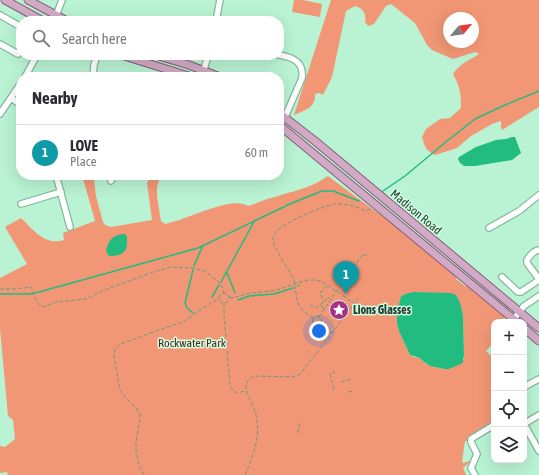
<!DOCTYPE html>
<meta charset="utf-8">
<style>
:root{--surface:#fff;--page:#f2f2f3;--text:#2b2b33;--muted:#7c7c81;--line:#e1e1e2;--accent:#a83188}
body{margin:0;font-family:"Asap Condensed",sans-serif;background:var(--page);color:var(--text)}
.controls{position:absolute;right:12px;bottom:12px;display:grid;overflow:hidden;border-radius:8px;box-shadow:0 4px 16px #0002}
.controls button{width:36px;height:36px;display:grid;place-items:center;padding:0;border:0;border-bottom:1px solid var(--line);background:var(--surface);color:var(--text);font:20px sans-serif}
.compass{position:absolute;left:443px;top:12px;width:36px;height:36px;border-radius:50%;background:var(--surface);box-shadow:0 4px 16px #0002;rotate:61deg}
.you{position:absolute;left:319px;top:331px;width:14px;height:14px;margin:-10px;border:3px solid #fff;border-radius:50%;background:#1a73e8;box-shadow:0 0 0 6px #1a73e833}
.badge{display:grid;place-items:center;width:26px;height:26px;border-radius:50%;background:var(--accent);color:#fff;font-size:13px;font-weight:700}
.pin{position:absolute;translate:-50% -33px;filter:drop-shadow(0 1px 2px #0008)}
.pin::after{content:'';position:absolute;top:21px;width:14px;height:12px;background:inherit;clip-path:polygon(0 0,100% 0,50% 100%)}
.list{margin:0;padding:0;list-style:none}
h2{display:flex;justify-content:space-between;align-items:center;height:52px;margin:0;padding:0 16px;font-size:17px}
h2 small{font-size:13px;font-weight:400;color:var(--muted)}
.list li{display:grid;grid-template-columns:26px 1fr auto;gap:12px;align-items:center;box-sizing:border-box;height:56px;padding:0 16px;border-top:1px solid var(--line)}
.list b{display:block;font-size:15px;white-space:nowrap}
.list p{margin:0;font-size:13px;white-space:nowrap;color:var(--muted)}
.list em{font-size:13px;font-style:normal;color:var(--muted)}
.icon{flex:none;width:22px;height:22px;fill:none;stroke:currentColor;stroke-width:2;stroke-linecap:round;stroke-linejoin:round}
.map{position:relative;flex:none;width:539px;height:475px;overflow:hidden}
.search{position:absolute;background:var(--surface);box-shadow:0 4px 16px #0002;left:16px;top:16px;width:268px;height:44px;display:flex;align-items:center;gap:10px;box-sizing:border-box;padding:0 14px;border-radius:16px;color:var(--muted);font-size:15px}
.panel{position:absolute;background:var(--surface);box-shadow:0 4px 16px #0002;left:16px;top:72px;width:268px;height:108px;border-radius:16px}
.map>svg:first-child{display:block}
.green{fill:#f29775;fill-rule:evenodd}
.water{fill:#22bb80}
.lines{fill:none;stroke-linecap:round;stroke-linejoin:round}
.stream{stroke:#22bb80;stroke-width:1.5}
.minor-casing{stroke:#82b99c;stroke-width:8}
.major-casing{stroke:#835f78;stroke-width:9}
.path{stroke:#6e9781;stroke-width:1;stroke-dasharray:4 2;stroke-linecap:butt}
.minor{stroke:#fff;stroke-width:5.5}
.major{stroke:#d3aac5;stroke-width:7}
.labels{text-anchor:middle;stroke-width:3;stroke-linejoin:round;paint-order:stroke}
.street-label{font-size:12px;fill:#263d31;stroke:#cffde3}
.poi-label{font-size:12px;font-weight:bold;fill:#263d31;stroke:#cffde3;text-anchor:start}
.park-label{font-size:12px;fill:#522515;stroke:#cffde3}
</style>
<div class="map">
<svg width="539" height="475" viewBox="0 0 539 475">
<rect width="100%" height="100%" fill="#b9f3d3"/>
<path class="green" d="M294,0H303L322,4L320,17L292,12Z
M331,0H539V107L502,130L501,128V121L492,124L471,136L457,148L435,155C425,150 425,147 422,137L426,129L440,119L450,118L461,108C461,94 460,87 453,74C459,64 470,60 479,54L475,52L453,59L432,50L427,45L415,23L391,4L386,6L374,24L368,26L365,22C366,13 364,9 355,6L346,11L332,77L323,95L319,93L315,94C316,108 305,110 294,115ZM449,18H473V42H449Z
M82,175H93L94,179L96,196L103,222L105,225L111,227L152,220L147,183L149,179L154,176L158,177L159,181L157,187V196L160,216L161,221L165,224C185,221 231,195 248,206C257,203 266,199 275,197C296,190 309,189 328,176L418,243L457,276L456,279L465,286L467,285L505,316V318L502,319L500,322H494V342L486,351L494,359V401L490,403L494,411V421L469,437L468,442L466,441H465L462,462L464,463L472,460L470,462L463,468L466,475H8L7,472L0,473V446L5,447L15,439L13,420L8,416L0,329V278L27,264L5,227L21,218C34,230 44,246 64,240L63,233L95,221ZM413,292H425L462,310L463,316L464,360L449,369H444L434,367L426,364L420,358L414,357L410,355L409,353L399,331L397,323V312L401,296L408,293Z"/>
<path class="water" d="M512,137H515L521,153L512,160L475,166H464L460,163L458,159L459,157L476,147L496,140L506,139Z
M122,234H125C128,238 127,236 127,241C128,253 120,256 109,256L106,251C108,241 112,236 122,234Z
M413,292L451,293L456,295L459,300L462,310L463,316L464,355L463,362L461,364L449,369H444L430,366L424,362L420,358L410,355L399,331L397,323V312L401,296L408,293Z"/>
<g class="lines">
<path class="stream" d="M383,191L405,176L447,141L475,119L505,105L539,91
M194,266L200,252L203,246
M227,273L235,293
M221,282L255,220
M298,286L299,285
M0,294H30L39,292L198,248L292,203L322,191H333L359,201
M212,297L219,285
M238,300L249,296L274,294L293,288
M193,313L187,308L185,303L193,270"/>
<defs>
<path id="minor" d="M0,15L21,27
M54,21L62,0
M216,21L220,0
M0,44L18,54L21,50
M279,55C293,57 304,62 302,78L285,117
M25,77L37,55
M93,77L94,65L97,55
M202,77L208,55
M11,98L21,105
M0,114L21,83
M56,175L70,227
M111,181L113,175
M21,204L61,192
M489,228L519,211L539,195
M539,250C533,251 530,255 527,260V263L539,279
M502,277L518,292H521L539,280
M514,319L524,306L539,296
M524,387L539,379
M524,424L539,451
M524,424L539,415
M475,475L471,468L477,454L471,442V439L494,425"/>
<path id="major" d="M5,0L43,21
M28,0L67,21
M121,55L192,77
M155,55L189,65L220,77
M279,113L315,141L539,328
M279,125L517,322
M524,328L539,341"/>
</defs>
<use href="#minor" class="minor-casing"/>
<use href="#major" class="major-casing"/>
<path class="path" d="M0,289H14L31,287C34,294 36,304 43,307L56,302L86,299L102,291L156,271L172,267L192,268L205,271L220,283L223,288L224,294
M219 298a5 5 0 1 1 10 0a5 5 0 1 1-10 0Z
M229,298C237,297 243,295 251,293C259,292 267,292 276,290C291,287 308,274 324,283L354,303
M324,301L326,300L328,297L330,299
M224,303V315L230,385L232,389L237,393L245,391
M310,305L317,308L321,305V306
M324,309L321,306L323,301L320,293L327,286
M312.5 321a4.5 4.5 0 1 1 9 0a4.5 4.5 0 1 1-9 0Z
M319,317L340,286L363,254L365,256L368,253
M313,318C302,311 297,307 296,293C295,289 295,285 294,280C290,270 273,249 273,239C273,236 275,233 277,231C285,222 324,205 336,204C347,203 357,207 366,211L370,209
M321,324L332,333
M311,329L314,325
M341,382L351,379
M334,389L330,374L335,372
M348,392L354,391
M299,432H298L300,422
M144,475L139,465L136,451V442L140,419V415L137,409L125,397L120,390L114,356L115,349L121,344L153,332L183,322L212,302L220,299
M245,475C254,453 262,435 255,411C253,404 246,394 246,388C246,381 249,378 255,376L292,377L299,375L321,348L349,310L358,299"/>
<use href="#minor" class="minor"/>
<use href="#major" class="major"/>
</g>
<defs>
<symbol id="sight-disc" viewBox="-11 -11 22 22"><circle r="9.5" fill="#a83188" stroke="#cffde3"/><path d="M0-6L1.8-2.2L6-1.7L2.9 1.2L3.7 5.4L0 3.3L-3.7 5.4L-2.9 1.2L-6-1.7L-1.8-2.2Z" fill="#fff"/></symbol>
</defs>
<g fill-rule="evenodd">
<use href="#sight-disc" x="328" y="299" width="22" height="22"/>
</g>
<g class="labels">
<g class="street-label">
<text transform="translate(416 212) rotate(40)" y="4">Madison Road</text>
</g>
<g class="poi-label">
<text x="353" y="314">Lions Glasses</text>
</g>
<g class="park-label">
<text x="192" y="347">Rockwater Park</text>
</g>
</g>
</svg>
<div class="controls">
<button>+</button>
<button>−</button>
<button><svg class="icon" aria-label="locate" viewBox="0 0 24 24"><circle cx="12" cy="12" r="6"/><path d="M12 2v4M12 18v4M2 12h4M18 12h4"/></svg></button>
<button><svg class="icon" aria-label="layers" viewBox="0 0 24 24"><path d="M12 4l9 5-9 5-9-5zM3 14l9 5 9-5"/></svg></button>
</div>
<svg class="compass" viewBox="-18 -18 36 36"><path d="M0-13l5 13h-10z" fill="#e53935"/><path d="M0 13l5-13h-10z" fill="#7c7c81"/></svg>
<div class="you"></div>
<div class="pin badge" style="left:346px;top:294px;background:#0f9aa8">1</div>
<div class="search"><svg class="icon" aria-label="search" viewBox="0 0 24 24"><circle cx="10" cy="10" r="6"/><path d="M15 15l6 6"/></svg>Search here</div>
<section class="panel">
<h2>Nearby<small></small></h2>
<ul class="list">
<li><span class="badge" style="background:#0f9aa8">1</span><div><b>LOVE</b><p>Place</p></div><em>60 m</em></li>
</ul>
</section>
</div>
